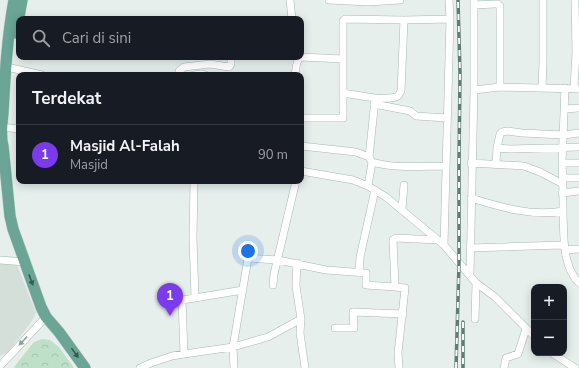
<!DOCTYPE html>
<html lang="id">
<meta charset="utf-8">
<style>
:root{--surface:#171b24;--page:#20242c;--text:#f1f3f6;--muted:#9ea1a6;--line:#363941;--accent:#7c3aed}
body{margin:0;font-family:"Nunito Sans",sans-serif;background:var(--page);color:var(--text)}
.controls{position:absolute;right:12px;bottom:12px;display:grid;overflow:hidden;border-radius:8px;box-shadow:0 2px 10px #0003}
.controls button{width:36px;height:36px;display:grid;place-items:center;padding:0;border:0;border-bottom:1px solid var(--line);background:var(--surface);color:var(--text);font:20px sans-serif}
.you{position:absolute;left:248px;top:251px;width:14px;height:14px;margin:-10px;border:3px solid #fff;border-radius:50%;background:#1a73e8;box-shadow:0 0 0 6px #1a73e833}
.badge{display:grid;place-items:center;width:26px;height:26px;border-radius:50%;background:var(--accent);color:#fff;font-size:13px;font-weight:700}
.pin{position:absolute;translate:-50% -33px;filter:drop-shadow(0 1px 2px #0008)}
.pin::after{content:'';position:absolute;top:21px;width:14px;height:12px;background:inherit;clip-path:polygon(0 0,100% 0,50% 100%)}
.list{margin:0;padding:0;list-style:none}
h2{display:flex;justify-content:space-between;align-items:center;height:52px;margin:0;padding:0 16px;font-size:17px}
h2 small{font-size:13px;font-weight:400;color:var(--muted)}
.list li{display:grid;grid-template-columns:26px 1fr auto;gap:12px;align-items:center;box-sizing:border-box;height:60px;padding:0 16px;border-top:1px solid var(--line)}
.list b{display:block;font-size:15px;white-space:nowrap}
.list p{margin:0;font-size:13px;white-space:nowrap;color:var(--muted)}
.list em{font-size:13px;font-style:normal;color:var(--muted)}
.icon{flex:none;width:22px;height:22px;fill:none;stroke:currentColor;stroke-width:2;stroke-linecap:round;stroke-linejoin:round}
.map{position:relative;flex:none;width:579px;height:368px;overflow:hidden}
.search{position:absolute;background:var(--surface);box-shadow:0 2px 10px #0003;left:16px;top:16px;width:288px;height:44px;display:flex;align-items:center;gap:10px;box-sizing:border-box;padding:0 14px;border-radius:8px;color:var(--muted);font-size:15px}
.panel{position:absolute;background:var(--surface);box-shadow:0 2px 10px #0003;left:16px;top:72px;width:288px;height:112px;border-radius:8px}
.map>svg:first-child{display:block}
.built{fill:#d4dfda}
.forest{fill:url(#forest-crowns)}
.lines{fill:none;stroke-linecap:round;stroke-linejoin:round}
.minor-casing{stroke:#a8b8b2;stroke-width:8}
.primary-casing{stroke:#c2cac8;stroke-width:12}
.minor{stroke:#fff;stroke-width:7}
.primary{stroke:#6aa596;stroke-width:11}
.rail-casing{stroke:#5f7d75;stroke-width:3.5}
.rail{stroke:#f7fbf9;stroke-width:2;stroke-dasharray:6;stroke-linecap:butt}
.oneway{fill:#365b51}
.oneway2{fill:#92a09c}
</style>
<div class="map">
<svg width="579" height="368" viewBox="0 0 579 368">
<defs>
<pattern id="forest-crowns" width="20" height="18" patternUnits="userSpaceOnUse"><rect width="20" height="18" fill="#bfe0c8"/><path d="M2 6a3 3 0 1 1 6 0M12 15a3 3 0 1 1 6 0" fill="none" stroke="#a4c1ad"/></pattern>
</defs>
<rect width="100%" height="100%" fill="#e6efeb"/>
<path class="built" d="M0,256L15,257L17,265L36,313L34,317L29,325L8,352L0,356Z"/>
<path class="forest" d="M42,339L50,340L59,347L74,368H15L14,367L34,342Z"/>
<g class="lines">
<defs>
<path id="minor" d="M290,0L292,19
M329,0L368,2L400,0
M474,5L495,4H498L500,6V87
M301,57L343,59
M5,68H11L42,75
M179,75V71L184,67L210,64L229,67L231,64V57
M194,75L201,74L205,75
M295,75C296,69 296,61 300,57
M542,88L543,62V0
M574,89L576,52L575,0
M474,90L500,87L579,89
M343,93C358,95 385,102 398,96L401,91L404,20
M374,104L405,110L410,111L416,116L447,118
M565,109L579,108
M301,118H343V21L345,19L404,20L450,19
M1,127L19,129
M301,146L356,152L369,157L372,162L368,186
M497,148L511,149L579,147
M369,157L375,100
M372,162C396,169 421,166 446,166
M471,163L524,166L540,172L563,184
M562,163L565,88
M579,163H562C563,180 563,196 563,213C564,235 562,266 579,283
M496,164L497,148L500,134L502,132L507,131L522,133L564,135L579,133
M301,171L353,180L368,186L386,197L444,245L476,283L495,297L534,336
M563,178H579
M562,193L579,191
M471,198C500,207 533,217 563,211
M402,209L404,185
M444,245L450,19L449,0
M470,248L563,245
M565,250L579,249
M0,260L25,262
M297,263L296,286L301,319L300,333L305,368
M359,273L360,257L375,190
M470,275L474,90V0
M273,285L274,274L296,181
M195,298L243,290
M475,319L476,283
M335,328H354L353,312L403,314
M552,353L575,368
M184,354L182,300L195,298L193,238L194,181
M0,366L46,317
M140,368L151,363L172,356L184,354L233,347L268,337L301,319
M234,368L233,347L248,258L278,260L326,270L366,273V285L395,287
M399,368L398,353L405,288L395,287L393,240L396,238L438,240
M504,368L506,358L518,354L526,329"/>
<path id="primary" d="M14,0C7,38 5,75 3,113C2,124 0,136 3,146L10,216L13,229L41,307L46,317L59,332L85,368
M16,33L22,0"/>
</defs>
<use href="#minor" class="minor-casing"/>
<use href="#primary" class="primary-casing"/>
<use href="#minor" class="minor"/>
<use href="#primary" class="primary"/>
<defs>
<path id="rail" d="M463,322V368
M456,368L459,264V162L460,73L458,0"/>
</defs>
<use href="#rail" class="rail-casing"/>
<use href="#rail" class="rail"/>
</g>
<defs><path id="oneway-solid" d="M-6-.8H1V-3.2L6.5 0L1 3.2V.8H-6Z"/></defs>
<g class="oneway">
<use href="#oneway-solid" transform="translate(31 280) rotate(70)"/>
<use href="#oneway-solid" transform="translate(75 353) rotate(54)"/>
</g>
<use class="oneway2" href="#oneway-solid" transform="translate(23 341) rotate(133)"/>
</svg>
<div class="controls">
<button>+</button>
<button>−</button>
</div>
<div class="you"></div>
<div class="pin badge" style="left:170px;top:316px">1</div>
<div class="search"><svg class="icon" aria-label="search" viewBox="0 0 24 24"><circle cx="10" cy="10" r="6"/><path d="M15 15l6 6"/></svg>Cari di sini</div>
<section class="panel">
<h2>Terdekat<small></small></h2>
<ul class="list">
<li><span class="badge">1</span><div><b>Masjid Al-Falah</b><p>Masjid</p></div><em>90 m</em></li>
</ul>
</section>
</div>
